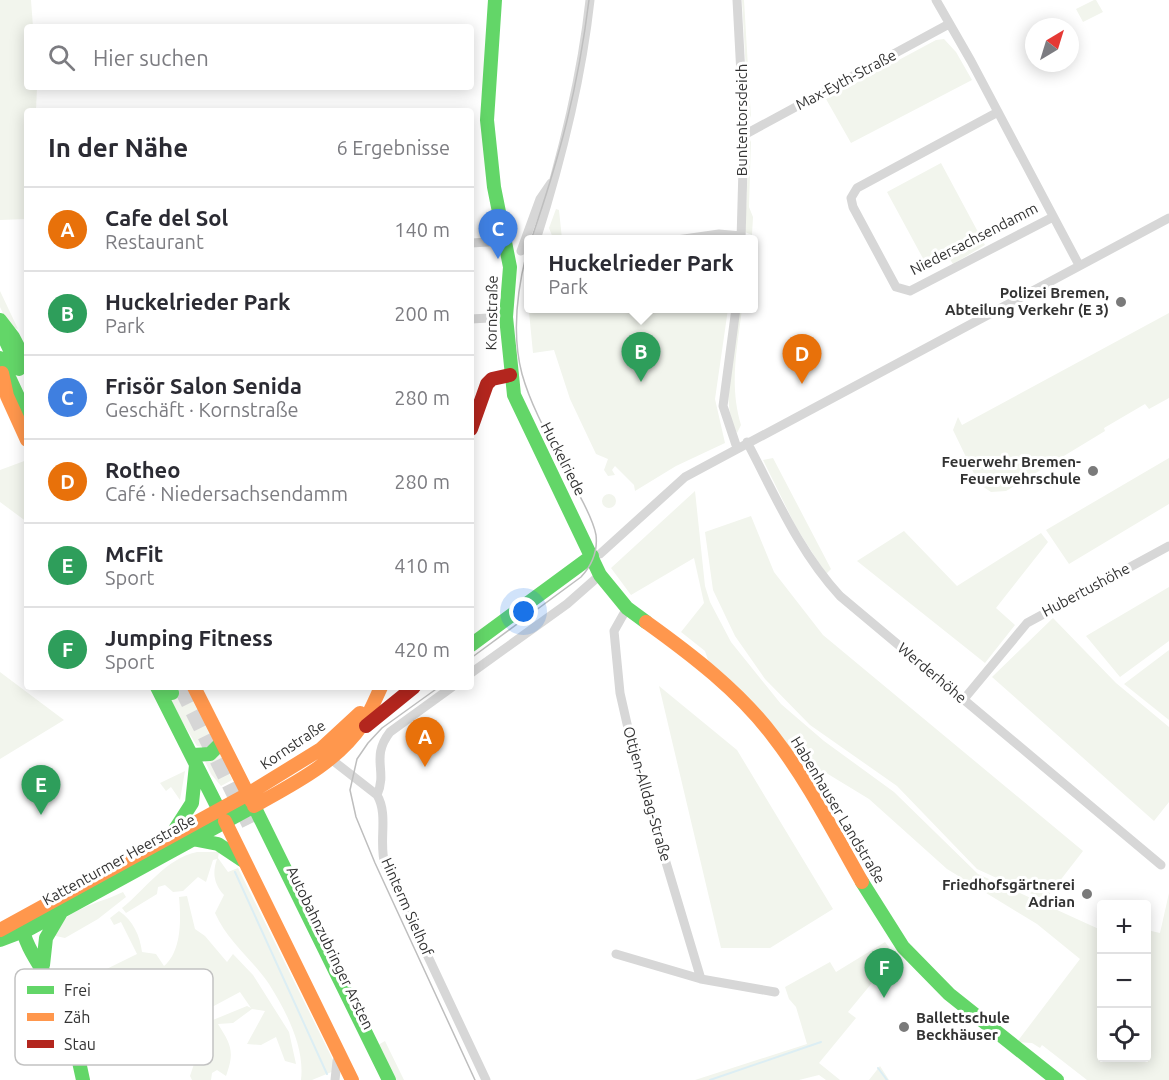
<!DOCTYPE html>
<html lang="de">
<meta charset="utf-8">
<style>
:root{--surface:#fff;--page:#f7f7f7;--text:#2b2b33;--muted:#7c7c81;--line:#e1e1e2;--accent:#ea580c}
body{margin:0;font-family:Ubuntu,sans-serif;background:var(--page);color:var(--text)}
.controls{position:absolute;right:18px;bottom:18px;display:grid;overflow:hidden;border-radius:6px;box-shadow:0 3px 15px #0003}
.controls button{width:54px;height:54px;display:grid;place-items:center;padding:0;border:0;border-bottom:2px solid var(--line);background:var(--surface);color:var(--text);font:30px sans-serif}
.compass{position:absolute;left:1025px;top:18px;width:54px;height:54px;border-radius:50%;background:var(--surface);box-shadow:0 3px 15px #0003;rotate:38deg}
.you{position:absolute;left:524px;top:612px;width:21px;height:21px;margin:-15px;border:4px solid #fff;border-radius:50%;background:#1a73e8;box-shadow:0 0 0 9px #1a73e833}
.badge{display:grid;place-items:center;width:39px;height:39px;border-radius:50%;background:var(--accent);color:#fff;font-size:20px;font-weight:700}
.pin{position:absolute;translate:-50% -50px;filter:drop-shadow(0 2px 3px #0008)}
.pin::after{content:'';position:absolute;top:32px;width:21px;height:18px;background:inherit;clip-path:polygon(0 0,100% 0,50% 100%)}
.popup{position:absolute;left:524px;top:235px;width:234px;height:78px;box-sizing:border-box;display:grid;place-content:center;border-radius:6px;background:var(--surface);filter:drop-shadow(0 2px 4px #0005);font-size:20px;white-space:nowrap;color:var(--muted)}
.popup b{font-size:22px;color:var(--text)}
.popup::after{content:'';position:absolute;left:50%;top:100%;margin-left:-12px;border:12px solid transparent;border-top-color:var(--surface)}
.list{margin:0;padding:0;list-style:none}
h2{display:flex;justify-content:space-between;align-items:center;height:78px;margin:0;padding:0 24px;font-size:26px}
h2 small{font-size:20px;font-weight:400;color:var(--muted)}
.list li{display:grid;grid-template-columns:39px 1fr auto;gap:18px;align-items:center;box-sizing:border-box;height:84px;padding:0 24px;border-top:2px solid var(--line)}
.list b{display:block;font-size:22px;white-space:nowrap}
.list p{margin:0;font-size:20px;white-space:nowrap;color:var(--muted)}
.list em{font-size:20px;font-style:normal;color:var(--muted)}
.icon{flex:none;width:33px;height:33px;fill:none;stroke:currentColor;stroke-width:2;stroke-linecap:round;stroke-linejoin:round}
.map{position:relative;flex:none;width:1169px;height:1080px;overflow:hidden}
.search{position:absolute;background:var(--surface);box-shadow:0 3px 15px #0003;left:24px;top:24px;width:450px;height:66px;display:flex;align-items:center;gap:15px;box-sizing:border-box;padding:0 21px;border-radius:6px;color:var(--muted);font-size:22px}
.panel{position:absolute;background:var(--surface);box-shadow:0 3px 15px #0003;left:24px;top:108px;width:450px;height:582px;border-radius:6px}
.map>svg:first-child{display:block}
.green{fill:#f2f5ed}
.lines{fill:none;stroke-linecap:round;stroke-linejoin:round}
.stream{stroke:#dceef4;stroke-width:2}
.highway-tunnel{stroke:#d6d6d6;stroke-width:18;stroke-dasharray:18 9;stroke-linecap:butt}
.street{stroke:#d7d7d7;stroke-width:9}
.fast{stroke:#63d668;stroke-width:14}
.slow{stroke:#ff974d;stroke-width:14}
.jam{stroke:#b3261e;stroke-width:14}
.tram{stroke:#bebebe;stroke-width:1.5}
.poi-dot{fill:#7a7a7a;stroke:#fff;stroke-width:2}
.labels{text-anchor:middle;stroke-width:6;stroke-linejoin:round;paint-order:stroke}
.street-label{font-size:15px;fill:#333;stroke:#fff}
.poi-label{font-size:15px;font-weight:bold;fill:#333;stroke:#fff;text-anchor:end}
.key{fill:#fff;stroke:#c2c2c2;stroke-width:1.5}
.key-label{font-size:16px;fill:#333}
</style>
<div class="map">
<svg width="1169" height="1080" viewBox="0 0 1169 1080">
<rect width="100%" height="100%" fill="#fff"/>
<path class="green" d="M0,0H31L33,27H27V87H37L36,111H27V219L0,220Z
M742,0H744L751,118L748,109Z
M1094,0H1096L1103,12L1083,22L1076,9Z
M944,39L956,52L972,80L851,143L826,99L936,40Z
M751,140L749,207L753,217L752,235L745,232L749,144Z
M941,163L985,245L953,264L946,253L926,264L887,192Z
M556,209L559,210L562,239L553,238L549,228Z
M0,291L18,329L9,326L0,307Z
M577,309H728L715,399L725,443L676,466L635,491L634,485L615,466L612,470L615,475L608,476L604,470L608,459L596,454L570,399L554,350L533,353L529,312Z
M738,309H742C737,350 729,385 741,425L737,433C719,403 734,342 738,309Z
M1169,313V398L1149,409L1145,404L1104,428L1105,431L1006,491L991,492L979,484L953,430L958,417L962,425Z
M773,458L831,569L826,574L796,527L763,460Z
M1169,458V504L1069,564L1046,530Z
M27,460V522L0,502V470Z
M695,491L705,586L710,602L731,642L781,704L824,741L894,792L978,874L1101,930L1102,1058H1146L1147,930L1160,933L1169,893V1080H1087L1042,1045L1040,1048L1032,1043L1017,1042L1080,959L1037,924L947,869L869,799L823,771L811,778C781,733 748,696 708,660L705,651L681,632L704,603L694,558L631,595L611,568Z
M602 501a7 7 0 1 1 14 0a7 7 0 1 1-14 0Z
M751,516L774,572L823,635L1083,851L1045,900L977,869L897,786L810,725L765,679L735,636L713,590L705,532Z
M904,531L957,586L1041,533L1048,542L996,608L1015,625L985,663L857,561Z
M1169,587V641L1120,677L1086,636Z
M1053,618L1116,683L1169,727V802L1154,821L992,677Z
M1169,650V720L1124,684Z
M0,672L64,720L0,759Z
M659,686L737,750L833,909L770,948H721Z
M188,687L214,739L210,748L197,746L167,697Z
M220,751L232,780L221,786L211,774L204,759Z
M185,771L180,800L171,787L166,791L160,783Z
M197,852H219L218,858L228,872L238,868L334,1062V1071L312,1080H301C305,1047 286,1011 269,984C252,959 228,942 215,913L224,895C214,884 212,873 217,859L213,860L206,882L198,877L183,891L173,892L165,885L158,887L157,894L126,913L122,908C147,888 165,859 197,852Z
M123,892L126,897L98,919L65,938L51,935C68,907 96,905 123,892Z
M187,896L195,929L205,936L227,962L233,954L253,975L289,1032L296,1064L285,1061L276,1037L261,1045L247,1044L265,1011L252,1009L233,1023L218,1024C231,1045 235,1051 226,1076L217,1070L212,1073L211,1080H192L190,1076L208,1022L247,1006L251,1008L240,992L212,1007L207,1022L197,1025L186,1016L170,1029L125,1050L127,1056L109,1061L108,1054L114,1050L111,1038L150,1018L139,1000L113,1015L106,1002L117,995L108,977L68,994L66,989L137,954L121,922L114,925L110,918L119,911C133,920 140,936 142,952L156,954L164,966C182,951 181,918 179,897Z
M885,942L895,955L848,1012L856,1018L819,1063L840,1080H826L819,1075L799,1080H695L807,1044L796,1007L789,999L785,987L830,962L836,972Z
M385,1041L404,1080H395L378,1045Z
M880,1066L889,1080H869Z"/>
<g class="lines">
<path class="stream" d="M235,872L327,1074
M878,1068L887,1080
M710,1080L821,1042"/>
<path class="highway-tunnel" d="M182,687L254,831"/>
<path class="street" d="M737,0L744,131L741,240
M936,0L971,61L1079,265
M998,112L857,188L851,198L853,207L896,287L910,291L1053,217
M744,135L949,24
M536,240C561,161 581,83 590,0
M677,240L719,234L741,236
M471,243L505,241
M521,251L540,199L551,183
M736,308L723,406L737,448
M471,319L506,317
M747,442C775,495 799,552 840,596L1161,865
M592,556L600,554L685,477L1169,218
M627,608L614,631L620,693L635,759L701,979
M471,673L567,604L600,575
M964,699L1027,623L1169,546
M327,756L377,795C389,815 378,842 385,865L486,1080
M377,795C388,770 370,758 390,732L452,687
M616,954L701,979L775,992
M335,1080L337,1061"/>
<path class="fast" d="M495,0L487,120L494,187L510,267L506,317L514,395L600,575L627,608L646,622
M0,320L13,337L27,364
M0,329L19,369
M0,358L27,416
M471,645L592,556
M157,687L223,818
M169,687L172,693
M193,755L210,754L221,743
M254,806L389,1080
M174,831L192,803L196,765
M192,839L218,844L242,860
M862,882L903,947L949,994L1057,1080
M21,922C25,949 43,968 55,992C69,1020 77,1050 83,1080
M0,940L29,929L254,806
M43,965L46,938L63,909"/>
<path class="slow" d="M2,373L7,396L27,440
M646,622C692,655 739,691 773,736C808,781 834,833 862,882
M194,687L252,802
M248,794L321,749L360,713
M254,806C293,784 336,763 362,725C370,713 375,700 381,687
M225,821L352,1080
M0,930L248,794"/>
<path class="jam" d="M471,429L487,384L492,379L510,375
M366,726L414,687"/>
<path class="tram" d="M531,240C560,156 578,88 589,0
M471,658L581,577C592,565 598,552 596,535C593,518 582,501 574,485C556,449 533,413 522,374C511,332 517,289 528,248
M439,687L382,728L368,743L357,759L350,790L356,817L375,863L475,1080"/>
</g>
<g class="poi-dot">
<circle cx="1121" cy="302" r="6"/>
<circle cx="1093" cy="471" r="6"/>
<circle cx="1087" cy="894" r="6"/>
<circle cx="904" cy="1027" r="6"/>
</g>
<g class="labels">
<g class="street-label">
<text transform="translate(846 80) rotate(-28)" y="5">Max-Eyth-Straße</text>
<text transform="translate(742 120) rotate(-90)" y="5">Buntentorsdeich</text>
<text transform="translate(974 239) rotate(-27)" y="5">Niedersachsendamm</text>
<text transform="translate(492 313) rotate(-89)" y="5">Kornstraße</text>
<text transform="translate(563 459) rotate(63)" y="5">Huckelriede</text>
<text transform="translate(1086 590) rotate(-28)" y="5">Hubertushöhe</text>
<text transform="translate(932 673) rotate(40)" y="5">Werderhöhe</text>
<text transform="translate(293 745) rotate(-34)" y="5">Kornstraße</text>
<text transform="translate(647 794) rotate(74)" y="5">Ottjen-Alldag-Straße</text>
<text transform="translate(838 810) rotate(59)" y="5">Habenhauser Landstraße</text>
<text transform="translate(119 860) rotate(-29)" y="5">Kattenturmer Heerstraße</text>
<text transform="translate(407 907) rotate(66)" y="5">Hinterm Sielhof</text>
<text transform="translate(330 948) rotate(64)" y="5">Autobahnzubringer Arsten</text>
</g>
<g class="poi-label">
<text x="1109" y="298">Polizei Bremen,<tspan x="1109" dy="17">Abteilung Verkehr (E 3)</tspan></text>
<text x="1081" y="467">Feuerwehr Bremen-<tspan x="1081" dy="17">Feuerwehrschule</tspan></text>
<text x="1075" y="890">Friedhofsgärtnerei<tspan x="1075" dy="17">Adrian</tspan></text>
<text x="916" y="1023" text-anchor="start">Ballettschule<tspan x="916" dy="17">Beckhäuser</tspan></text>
</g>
</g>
<rect x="15" y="969" width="198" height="96" rx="9" class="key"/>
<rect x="27" y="986" width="27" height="8" fill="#63d668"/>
<rect x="27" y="1013" width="27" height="8" fill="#ff974d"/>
<rect x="27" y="1040" width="27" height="8" fill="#b3261e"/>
<g class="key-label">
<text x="64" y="996">Frei</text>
<text x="64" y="1023">Zäh</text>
<text x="64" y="1050">Stau</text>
</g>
</svg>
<div class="controls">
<button>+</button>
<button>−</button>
<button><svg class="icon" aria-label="locate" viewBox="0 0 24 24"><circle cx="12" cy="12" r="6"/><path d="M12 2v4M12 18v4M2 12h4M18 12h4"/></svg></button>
</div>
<svg class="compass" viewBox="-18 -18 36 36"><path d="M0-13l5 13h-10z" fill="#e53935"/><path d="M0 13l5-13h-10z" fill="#7c7c81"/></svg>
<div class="you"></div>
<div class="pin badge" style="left:425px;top:767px;background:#e8710a">A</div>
<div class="pin badge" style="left:641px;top:382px;background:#2e9e5b">B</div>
<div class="popup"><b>Huckelrieder Park</b>Park</div>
<div class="pin badge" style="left:498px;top:259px;background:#3f7fe0">C</div>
<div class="pin badge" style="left:802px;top:384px;background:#e8710a">D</div>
<div class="pin badge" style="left:41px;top:815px;background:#2e9e5b">E</div>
<div class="pin badge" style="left:884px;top:998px;background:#2e9e5b">F</div>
<div class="search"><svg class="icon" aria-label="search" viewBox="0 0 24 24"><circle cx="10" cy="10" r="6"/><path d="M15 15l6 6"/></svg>Hier suchen</div>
<section class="panel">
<h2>In der Nähe<small>6 Ergebnisse</small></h2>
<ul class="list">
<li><span class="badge" style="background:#e8710a">A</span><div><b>Cafe del Sol</b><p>Restaurant</p></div><em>140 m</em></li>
<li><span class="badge" style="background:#2e9e5b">B</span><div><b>Huckelrieder Park</b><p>Park</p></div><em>200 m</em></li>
<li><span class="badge" style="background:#3f7fe0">C</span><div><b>Frisör Salon Senida</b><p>Geschäft · Kornstraße</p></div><em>280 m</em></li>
<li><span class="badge" style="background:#e8710a">D</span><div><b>Rotheo</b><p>Café · Niedersachsendamm</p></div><em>280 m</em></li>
<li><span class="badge" style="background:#2e9e5b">E</span><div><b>McFit</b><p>Sport</p></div><em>410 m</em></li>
<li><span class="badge" style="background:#2e9e5b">F</span><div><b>Jumping Fitness</b><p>Sport</p></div><em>420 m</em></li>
</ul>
</section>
</div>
